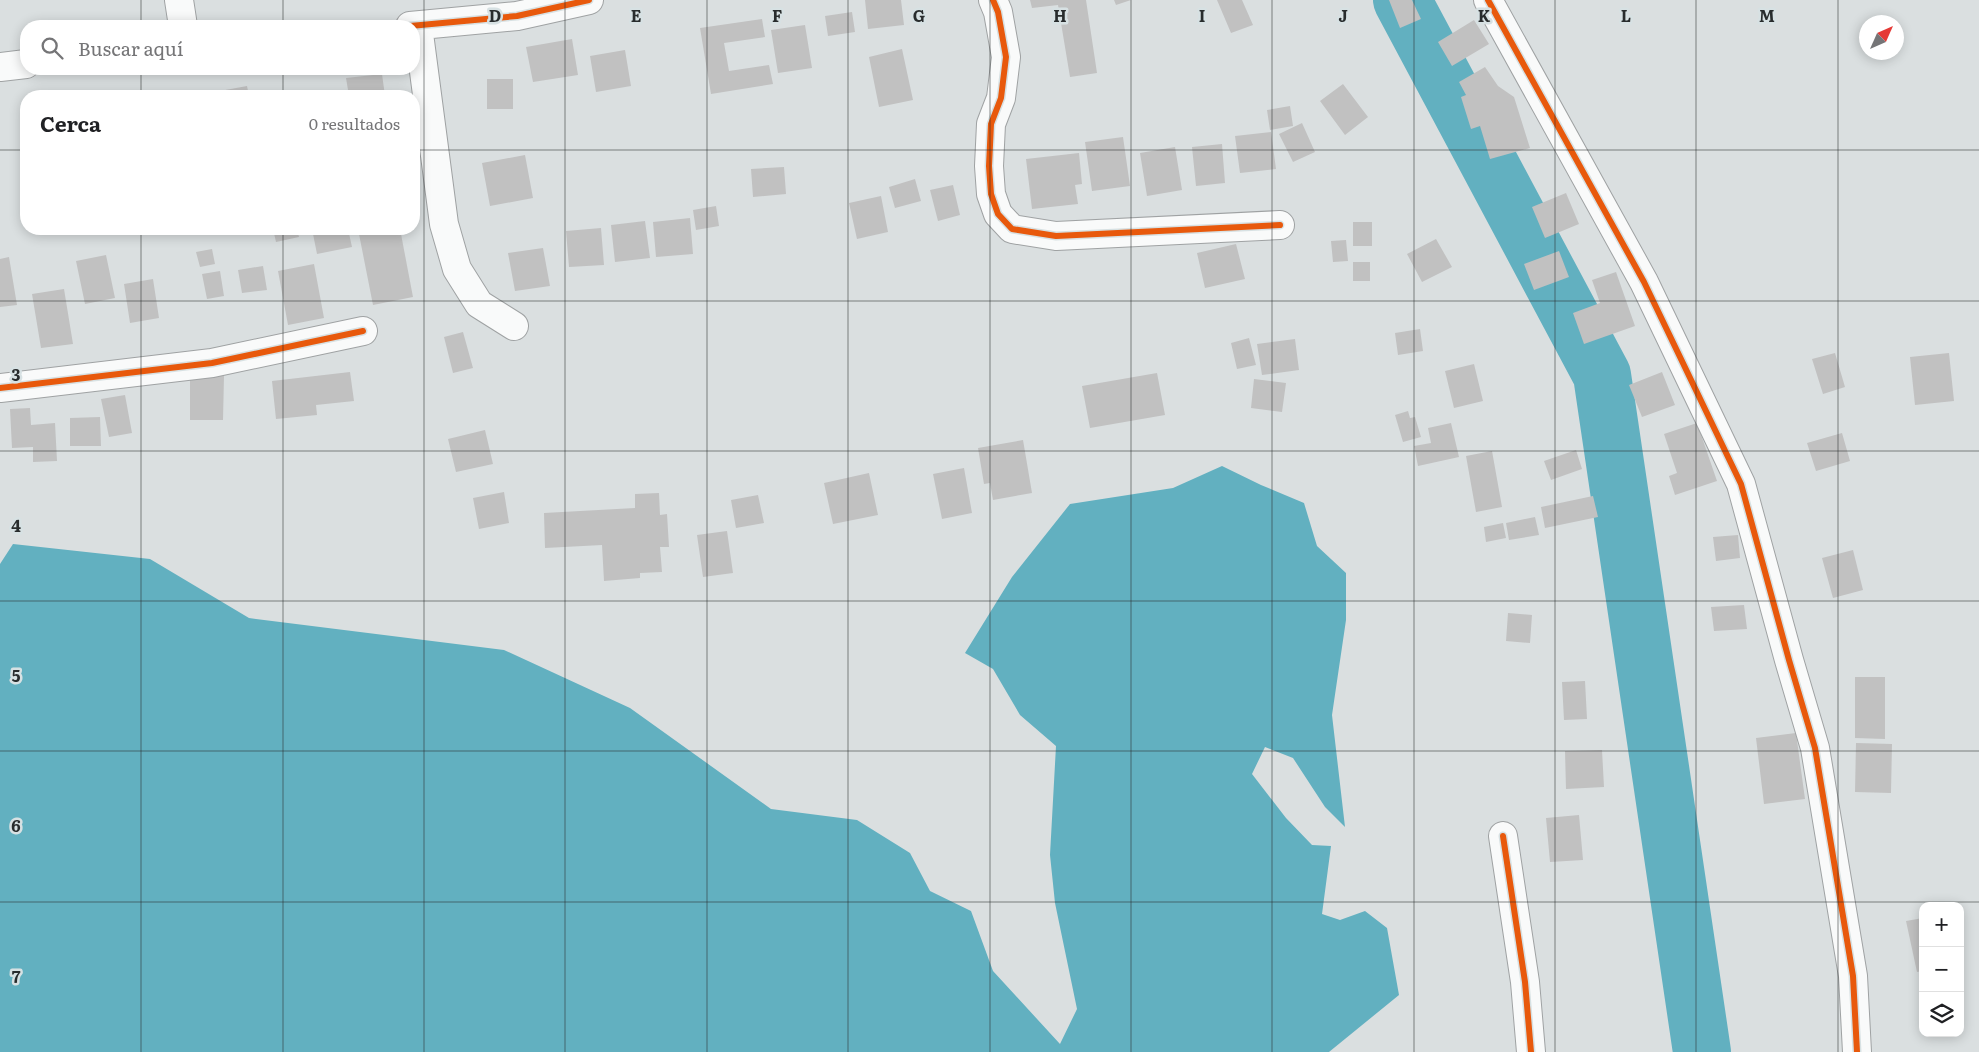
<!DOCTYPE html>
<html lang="es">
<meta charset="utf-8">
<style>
:root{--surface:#fff;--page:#f6f6f6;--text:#202124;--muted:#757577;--line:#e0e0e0}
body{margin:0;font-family:Literata,serif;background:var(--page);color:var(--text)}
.controls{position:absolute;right:15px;bottom:15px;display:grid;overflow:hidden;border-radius:10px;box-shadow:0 2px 12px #0003}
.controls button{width:45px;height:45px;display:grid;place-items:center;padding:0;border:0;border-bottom:1px solid var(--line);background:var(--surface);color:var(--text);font:25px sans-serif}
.compass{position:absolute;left:1859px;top:15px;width:45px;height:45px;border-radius:50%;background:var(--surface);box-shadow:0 2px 12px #0003;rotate:45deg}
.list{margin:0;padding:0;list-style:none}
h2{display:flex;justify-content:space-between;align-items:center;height:65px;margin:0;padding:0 20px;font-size:21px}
h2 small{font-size:16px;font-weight:400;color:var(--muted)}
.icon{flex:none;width:28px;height:28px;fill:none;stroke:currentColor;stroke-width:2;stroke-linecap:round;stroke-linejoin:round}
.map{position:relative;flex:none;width:1979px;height:1052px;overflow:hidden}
.search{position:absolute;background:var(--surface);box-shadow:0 2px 12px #0003;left:20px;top:20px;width:400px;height:55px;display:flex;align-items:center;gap:12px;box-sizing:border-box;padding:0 18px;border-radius:20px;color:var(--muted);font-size:19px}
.panel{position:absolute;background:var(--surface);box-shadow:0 2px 12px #0003;left:20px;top:90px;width:400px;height:145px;border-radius:20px}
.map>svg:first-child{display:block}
.water{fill:#62b0c0}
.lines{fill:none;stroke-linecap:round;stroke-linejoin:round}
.river{stroke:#62b0c0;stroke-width:58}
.building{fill:#c1c1c1}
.street-casing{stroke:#9fa2a3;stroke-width:30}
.street{stroke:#f9fafa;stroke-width:28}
.cycleway-casing{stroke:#d7e1e3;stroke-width:9}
.cycleway{stroke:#e8590c;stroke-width:6}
.grid{fill:none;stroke:#282c2d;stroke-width:1;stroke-opacity:0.55}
.grid-label{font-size:16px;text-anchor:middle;font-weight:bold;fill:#282c2d;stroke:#d7e1e3;stroke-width:5;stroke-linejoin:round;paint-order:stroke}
</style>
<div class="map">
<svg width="1979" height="1052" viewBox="0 0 1979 1052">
<rect width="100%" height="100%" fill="#dadfe0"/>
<path class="water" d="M1222,466L1261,485L1304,503L1317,546L1346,573V620L1332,715L1345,827L1325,807L1293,758L1265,747L1252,774L1286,818L1312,845L1331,846L1322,914L1340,920L1365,911L1387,928L1399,995L1329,1052H0V564L13,544L150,559L249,618L504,650L630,708L771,809L857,820L910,853L930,891L971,911L993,971L1060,1044L1077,1009L1055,903L1050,855L1056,746L1020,715L993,669L965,653L1012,577L1070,504L1173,488Z"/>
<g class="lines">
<path class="river" d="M1402,0L1602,375L1702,1052"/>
</g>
<path class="building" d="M865,0H901L904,25L868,29Z
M1030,0H1086L1097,73L1070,77L1058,5L1032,8Z
M1114,0H1131L1116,5Z
M1217,0H1242L1253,25L1231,33Z
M1389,0H1412L1421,19L1400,28Z
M852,12L855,32L828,36L825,16Z
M762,19L765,37L724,43L729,71L769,65L773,84L711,94L700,28Z
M1474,20L1489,44L1452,66L1438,42Z
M805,25L812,68L778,73L771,30Z
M572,39L578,75L533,82L526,47Z
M902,49L913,100L879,107L869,57Z
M625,50L631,86L596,92L590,56Z
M1485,67L1498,86L1514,97L1530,148L1490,159L1480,126L1471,129L1461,97L1466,95L1459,82Z
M382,74L385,96H349L346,78Z
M487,79H513V109H487Z
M1343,84L1368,117L1345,135L1320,101Z
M247,86L249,96H221L220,91Z
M206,91L207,96H190L189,94Z
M1290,106L1293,126L1270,130L1267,110Z
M1302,123L1315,152L1293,162L1279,134Z
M1271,132L1276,169L1240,173L1235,136Z
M1123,137L1130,186L1092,191L1085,142Z
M1222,144L1225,183L1196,186L1192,147Z
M1175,147L1182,190L1147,196L1140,153Z
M1079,153L1082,184L1075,185L1078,204L1032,209L1026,159Z
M525,155L533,198L490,206L482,163Z
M784,167L786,194L753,197L751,169Z
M915,179L921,201L895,208L889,187Z
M953,185L960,215L938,221L930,190Z
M26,191V222H25L20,192Z
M1566,193L1579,224L1545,238L1532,207Z
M881,196L888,232L857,239L849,203Z
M716,206L719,226L696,230L693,210Z
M690,218L693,254L656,257L653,222Z
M645,221L650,258L615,262L611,225Z
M1353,222H1372V246H1353Z
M601,228L604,265L569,267L566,231Z
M273,229H297L299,237L276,242Z
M312,229H348L352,247L317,254Z
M358,229H396L397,235L401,234L413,297L373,305Z
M1436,239L1452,267L1422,282L1407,254Z
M1346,240L1348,261L1333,262L1331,241Z
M1236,244L1245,279L1205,288L1197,253Z
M543,248L550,286L515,291L508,253Z
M212,249L215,264L200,267L196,252Z
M1559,251L1569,277L1534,290L1524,264Z
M106,255L115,298L85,304L76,261Z
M9,257L17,305L0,307V259Z
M1353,262H1370V281H1353Z
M314,264L324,318L288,325L278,271Z
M263,266L267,290L242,293L238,270Z
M220,271L224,296L207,299L202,274Z
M1616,272L1635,326L1584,344L1573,313L1600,303L1592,280Z
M153,279L159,318L130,323L124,284Z
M64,289L73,344L41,348L32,294Z
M1420,329L1423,351L1398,355L1395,333Z
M463,332L473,368L453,373L444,337Z
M1249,338L1256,365L1237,369L1231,343Z
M1295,339L1299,370L1262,375L1257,344Z
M1835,353L1845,387L1823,394L1812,359Z
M1949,353L1954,401L1915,405L1910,357Z
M1474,364L1483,401L1454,408L1445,371Z
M350,372L354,401L316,405L317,415L276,419L272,381Z
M1662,372L1675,405L1642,417L1629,385Z
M1157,373L1165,415L1090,428L1082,386Z
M190,375L224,376L223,420H190Z
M1254,379L1286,383L1282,412L1251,408Z
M125,395L132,433L109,437L101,399Z
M30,408L31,425L55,423L57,461L33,462V447L12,448L10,409Z
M1408,411L1410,418L1415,417L1421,437L1403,442L1395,415Z
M100,417L101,446H70V418Z
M1451,423L1459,457L1418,466L1414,446L1431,443L1428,428Z
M1697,423L1717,481L1675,495L1669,476L1677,473L1664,434Z
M485,430L493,464L456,472L448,439Z
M1842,433L1850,461L1816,471L1807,443Z
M1023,440L1032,493L993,500L990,483L984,484L978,448Z
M1576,450L1582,469L1551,480L1544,461Z
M1492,451L1502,507L1476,512L1466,456Z
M964,468L972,513L942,519L933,474Z
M869,473L878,515L833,524L824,483Z
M504,492L509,523L479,529L473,498Z
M659,493L660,515L667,514L669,547H660L662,572L640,573V578L604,581L602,545L545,548L544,513L635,508V494Z
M758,495L764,523L736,528L731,500Z
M1593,496L1598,517L1545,528L1541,507Z
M1535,517L1539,535L1509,540L1506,523Z
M1503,523L1506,538L1486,542L1484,527Z
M727,531L733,573L703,577L697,535Z
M1738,535L1740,558L1716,561L1713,537Z
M1853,550L1863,590L1833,598L1822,558Z
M1744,605L1747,629L1714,631L1711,607Z
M1508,613L1532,615L1530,643L1506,641Z
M1855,677H1885V739L1855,738Z
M1585,681L1587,719L1564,720L1562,682Z
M1796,733L1805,799L1764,804L1756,738Z
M1856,743L1892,744L1891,793L1855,792Z
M1602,750L1604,787L1566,789L1565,751Z
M1579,815L1583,860L1550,862L1546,818Z
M1923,918V971L1917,972L1906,921Z"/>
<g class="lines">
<defs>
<path id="street" d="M179,0L183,26
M993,0L998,12L1006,57L1001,98L991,124L989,166L991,194L998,214L1012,229L1056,236L1280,225
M1488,0L1644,282L1741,484L1789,660L1815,748L1853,976L1857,1052
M410,26L517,16L589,0
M418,26L444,224L457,269L479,304L514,326
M0,67L26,64
M0,388L212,363L363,331
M1503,836L1525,982L1531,1052"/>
</defs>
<use href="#street" class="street-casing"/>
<use href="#street" class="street"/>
<defs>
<path id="cycleway" d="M993,0L998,12L1006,57L1001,98L991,124L989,166L991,194L998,214L1012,229L1056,236L1280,225
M1488,0L1644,282L1741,484L1789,660L1815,748L1853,976L1857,1052
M410,26L517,16L589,0
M0,388L212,363L363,331
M1503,836L1525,982L1531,1052"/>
</defs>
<use href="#cycleway" class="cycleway-casing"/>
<use href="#cycleway" class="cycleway"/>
</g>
<path class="grid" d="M141,0V26M283,0V26M424,0V1052M565,0V1052M707,0V1052M848,0V1052M990,0V1052M1131,0V1052M1272,0V1052M1414,0V1052M1555,0V1052M1696,0V1052M1838,0V1052M141,69V96M283,69V96M0,150H26M414,150H1979M141,229V1052M283,229V1052M0,301H1979M0,451H1979M0,601H1979M0,751H1979M0,902H1979"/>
<g class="grid-label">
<text x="495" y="22">D</text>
<text x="636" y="22">E</text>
<text x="777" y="22">F</text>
<text x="919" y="22">G</text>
<text x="1060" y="22">H</text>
<text x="1202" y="22">I</text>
<text x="1343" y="22">J</text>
<text x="1484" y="22">K</text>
<text x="1626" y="22">L</text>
<text x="1767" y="22">M</text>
<text x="16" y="381">3</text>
<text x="16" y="532">4</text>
<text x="16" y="682">5</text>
<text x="16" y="832">6</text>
<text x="16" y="983">7</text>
</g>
</svg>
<div class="controls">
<button>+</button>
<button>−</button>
<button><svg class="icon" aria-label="layers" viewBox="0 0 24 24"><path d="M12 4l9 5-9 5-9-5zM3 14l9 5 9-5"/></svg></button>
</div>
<svg class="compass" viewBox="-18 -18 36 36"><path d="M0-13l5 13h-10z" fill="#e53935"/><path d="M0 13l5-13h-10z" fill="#757577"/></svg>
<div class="search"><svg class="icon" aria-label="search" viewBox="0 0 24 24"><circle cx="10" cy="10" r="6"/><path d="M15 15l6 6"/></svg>Buscar aquí</div>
<section class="panel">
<h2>Cerca<small>0 resultados</small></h2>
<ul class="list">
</ul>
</section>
</div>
